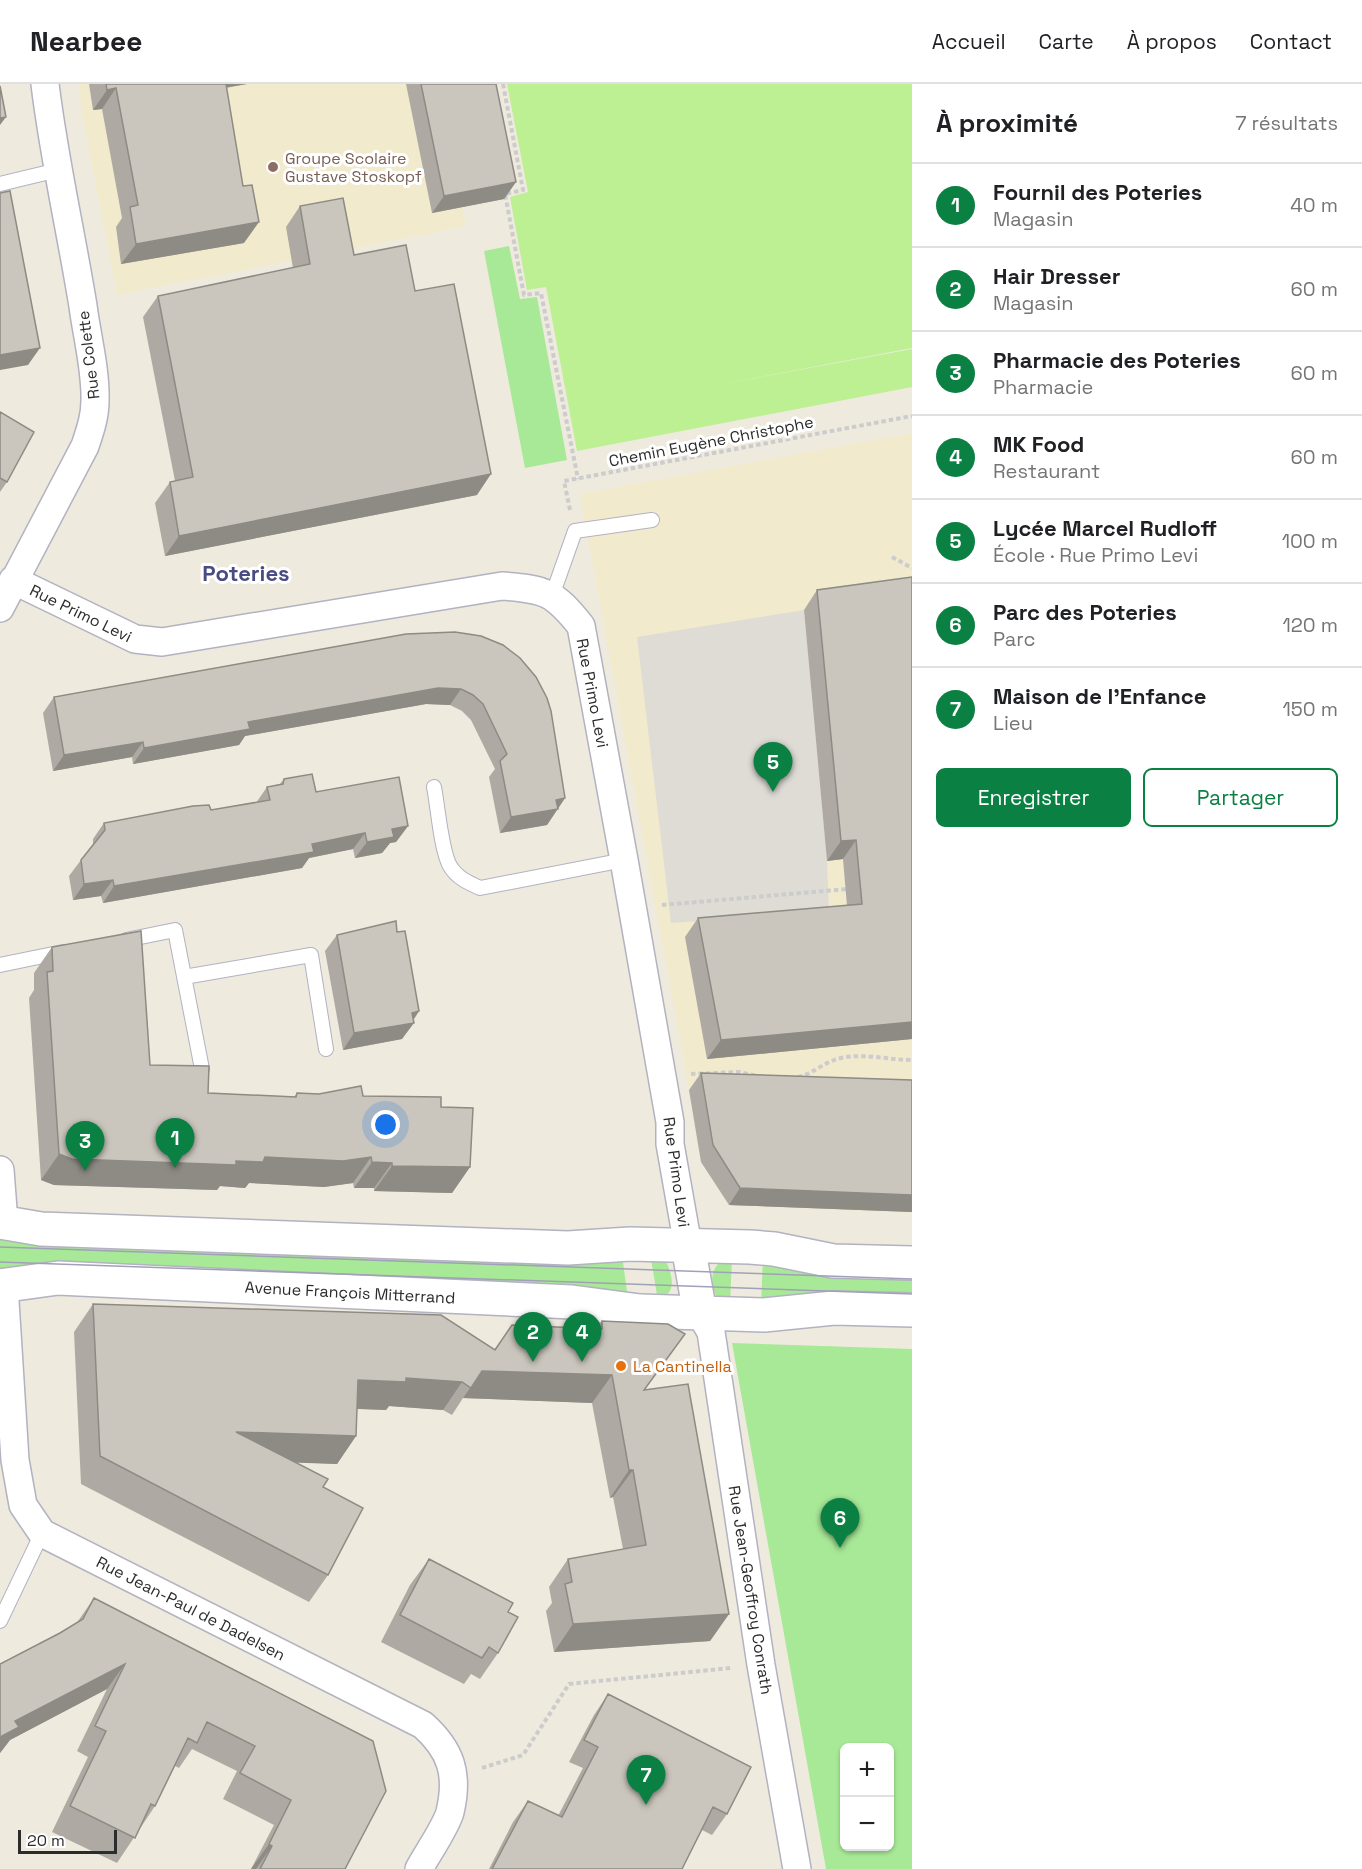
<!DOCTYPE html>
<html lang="fr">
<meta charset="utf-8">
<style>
:root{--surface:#fff;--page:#f2f2f2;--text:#202124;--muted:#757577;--line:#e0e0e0;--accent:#0b8043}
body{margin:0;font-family:"Space Grotesk",sans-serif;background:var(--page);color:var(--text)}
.controls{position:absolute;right:18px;bottom:18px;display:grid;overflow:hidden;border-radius:9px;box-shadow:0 2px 4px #0004}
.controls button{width:54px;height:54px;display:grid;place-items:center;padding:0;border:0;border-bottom:2px solid var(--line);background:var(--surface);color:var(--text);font:30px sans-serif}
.scale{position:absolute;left:18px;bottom:15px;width:99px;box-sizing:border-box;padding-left:6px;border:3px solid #2c2c2c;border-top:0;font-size:16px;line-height:21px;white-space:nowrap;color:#2c2c2c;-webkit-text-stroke:4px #fff;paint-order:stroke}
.you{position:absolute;left:386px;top:1041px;width:21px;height:21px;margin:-15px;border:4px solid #fff;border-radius:50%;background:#1a73e8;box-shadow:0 0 0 9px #1a73e833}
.badge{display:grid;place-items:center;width:39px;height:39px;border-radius:50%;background:var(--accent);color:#fff;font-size:20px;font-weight:700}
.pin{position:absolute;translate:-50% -50px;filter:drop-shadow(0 2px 3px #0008)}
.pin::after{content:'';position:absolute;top:32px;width:21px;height:18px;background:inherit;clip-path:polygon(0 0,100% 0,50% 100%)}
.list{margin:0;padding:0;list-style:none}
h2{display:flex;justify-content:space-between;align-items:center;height:78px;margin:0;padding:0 24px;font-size:26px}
h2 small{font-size:20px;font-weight:400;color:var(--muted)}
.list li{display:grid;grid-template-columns:39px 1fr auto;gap:18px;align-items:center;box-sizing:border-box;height:84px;padding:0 24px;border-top:2px solid var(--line)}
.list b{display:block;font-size:22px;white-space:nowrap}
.list p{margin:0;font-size:20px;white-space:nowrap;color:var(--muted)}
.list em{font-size:20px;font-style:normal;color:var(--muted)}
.actions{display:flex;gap:12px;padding:18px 24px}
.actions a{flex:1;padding:14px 0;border:2px solid var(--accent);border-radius:9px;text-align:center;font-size:21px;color:var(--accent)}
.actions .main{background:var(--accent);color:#fff}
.map{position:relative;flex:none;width:912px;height:1785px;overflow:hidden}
header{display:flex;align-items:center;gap:36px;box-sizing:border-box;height:84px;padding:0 30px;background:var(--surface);border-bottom:2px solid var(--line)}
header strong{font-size:28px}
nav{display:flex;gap:33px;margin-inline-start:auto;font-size:21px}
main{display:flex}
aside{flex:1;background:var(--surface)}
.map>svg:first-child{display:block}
.education{fill:#f1eacc}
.green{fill:#a8e997;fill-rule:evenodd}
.pitch{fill:#bcf092}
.plaza{fill:#dedcd5}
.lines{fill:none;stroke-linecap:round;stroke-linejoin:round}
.lane-casing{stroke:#b2b2c1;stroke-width:16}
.street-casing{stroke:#b2b2c1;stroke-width:30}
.secondary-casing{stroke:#b2b2c1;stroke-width:36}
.path{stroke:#ccc;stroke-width:4;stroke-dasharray:4.5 3;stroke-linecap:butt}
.lane{stroke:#fff;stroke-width:14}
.street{stroke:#fff;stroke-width:27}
.secondary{stroke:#fff;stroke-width:33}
.tram{stroke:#a0a0b8;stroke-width:1.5}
.wall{fill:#aeaaa3}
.shaded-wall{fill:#8d8b84}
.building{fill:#cac6bd;stroke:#8d8b84;stroke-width:1.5}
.education-dot{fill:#8d6e63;stroke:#fff;stroke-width:2}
.food-dot{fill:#e8710a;stroke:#fff;stroke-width:2}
.labels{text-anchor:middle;stroke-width:6;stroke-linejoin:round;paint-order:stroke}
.education-label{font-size:16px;fill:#785e54;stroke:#fff;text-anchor:start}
.street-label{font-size:16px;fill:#2c2c2c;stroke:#fff}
.food-label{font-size:16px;fill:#c56008;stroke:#fff;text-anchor:start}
.district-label{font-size:22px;font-weight:bold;fill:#494c81;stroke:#fff}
</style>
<header>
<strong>Nearbee</strong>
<nav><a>Accueil</a><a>Carte</a><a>À propos</a><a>Contact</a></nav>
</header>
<main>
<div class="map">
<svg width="912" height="1785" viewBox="0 0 912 1785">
<rect width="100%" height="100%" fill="#efeade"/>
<path class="education" d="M79,0H438L466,142L117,211L81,24Z
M912,349V1129L729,1121L700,1075L689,1006L580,410Z"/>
<path class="green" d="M509,162L520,215L537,213L567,376L525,384L484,167Z
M0,1148L622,1171L628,1215L0,1194Z
M650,1169L666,1177C673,1193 677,1209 658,1217Z
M732,1173L730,1221L716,1212C708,1194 712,1178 732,1173Z
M763,1174L912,1187V1217L761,1220Z
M732,1259L912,1265V1785H826ZM844,1664H890V1762H844Z"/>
<path class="pitch" d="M507,0H912V264L702,304L912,265V303L577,367L546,203L527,206L510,113L528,108Z"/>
<path class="plaza" d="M804,526L827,777L829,828L671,839L637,553Z"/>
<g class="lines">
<defs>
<path id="lane" d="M0,100L58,86
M552,512L575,447L652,436
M434,703C438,723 441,766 450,782C457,794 469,799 480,804L624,776
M126,856L175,846L202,985
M0,881L63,868
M184,893L311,871L326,965
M0,1537L42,1449"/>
<path id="street" d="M13,496L135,555L162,558L502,502C545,505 554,508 581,542L624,776L670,1038V1060L688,1162
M0,524L85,362C90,347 95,333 95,317C96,286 87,253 83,222C71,148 54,75 45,0
M0,1086L4,1139
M4,1201L15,1376L23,1421L42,1449L423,1641C451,1666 459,1690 450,1728C446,1743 427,1770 419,1785
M700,1229L711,1248L761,1581L797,1785"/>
<path id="secondary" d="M0,1138L41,1145L568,1164L630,1160L750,1163L774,1165L833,1177L912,1179
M688,1162L700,1229
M0,1202L58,1194L572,1218L640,1227L764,1231L834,1224L912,1226"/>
</defs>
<use href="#lane" class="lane-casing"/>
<use href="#street" class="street-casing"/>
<use href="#secondary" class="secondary-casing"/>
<path class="path" d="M503,0L523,106L505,110L524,211L541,209L578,395
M570,426L564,397L912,332
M892,473L912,484
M662,821L848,805
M691,990L739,988L758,992
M798,993C813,990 825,977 841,974C865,969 888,976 912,976
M482,1684L523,1671L569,1600L731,1584"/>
<use href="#lane" class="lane"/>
<use href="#street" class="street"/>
<use href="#secondary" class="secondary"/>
<path class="tram" d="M0,1163L912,1195
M0,1178L912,1210"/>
</g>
<path class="wall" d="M89,0H247L226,4L244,159L121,180L116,143L122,134L102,25L93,26Z
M406,0H496L516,98L504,115L432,129Z
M300,122L354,171L415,207L477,411L165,472L155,419L170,398L175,397L143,233L158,212L293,184L286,143Z
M0,328L7,398L0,408Z
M912,493V955L707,975L685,853L698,834L847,822L843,775L827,777L804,526L817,506Z
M455,548L565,714L547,741L500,749L489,693L495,685L471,636L462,627L450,621L426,620L245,652L239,661L133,680L132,673L53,687L43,629L54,613Z
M284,695L408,742L396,758L390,759L382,769L355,774L353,765L309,774L302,784L103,819L101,812L73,816L69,792L93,760V755L104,739L211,726L256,719L267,703L280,700Z
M397,848L419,927L402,955L343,966L325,867L337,851Z
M52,863L150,981L208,1009L294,1013L297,1009L363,1012L441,1023L470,1083L452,1109L374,1107V1104H354L353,1099L324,1103L249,1099L245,1104L220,1102L217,1106L54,1101L41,1096L29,914L34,906V889Z
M701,989L912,996V1128L729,1121L701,1078L689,1006Z
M93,1220L494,1266L512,1241L597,1245L602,1237L665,1278L645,1305L729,1530L710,1557L554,1568L546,1527L552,1519L549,1503L568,1475L623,1465L613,1413L610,1414L592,1319L463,1314L452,1331L443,1326L389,1322L386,1326L357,1325L356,1352L337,1380L296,1378L323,1403L328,1491L309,1518L81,1400L74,1248Z
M429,1475L508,1528L498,1569L480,1595L471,1590L464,1600L381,1558L410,1501Z
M94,1514L373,1657L345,1785H251L274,1741L223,1715L237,1687L192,1665L179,1684L175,1682L155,1722L117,1779L52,1748L88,1673L77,1667L107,1605L10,1656L0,1669V1580L76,1540Z
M608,1610L727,1730L712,1751L702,1746L682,1785H489L513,1738L528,1717L558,1732L583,1684L569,1678L594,1631Z"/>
<path class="shaded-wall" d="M213,0H247L209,6Z
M116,4L102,25L93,26L107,6Z
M6,33L0,41V34Z
M516,98L504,115L432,129L444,112Z
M259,138L244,159L121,180L136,160Z
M40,264L28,281L0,286V271Z
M491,390L477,411L165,472L179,452Z
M438,604L461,605L450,621L426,620L245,652L239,661L133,680L144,664L248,638Z
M143,658L132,673L53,687L64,671Z
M565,714L547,741L500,749L511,733L556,716Z
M408,742L396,758L390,759L382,769L355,774L367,758L392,745Z
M365,749L353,765L309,774L302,784L103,819L114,802Z
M856,756L843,775L827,777L841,757Z
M113,796L101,812L73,816L84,800Z
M419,927L411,939H414L402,955L343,966L354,949Z
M912,938V955L707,975L721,956Z
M59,1070L236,1077L265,1073H371L353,1099L324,1103L249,1099L245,1104L220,1102L217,1106L54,1101L41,1096Z
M372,1078L392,1079L374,1104H354Z
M392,1082L470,1083L452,1109L374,1107Z
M740,1104L912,1111V1128L729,1121Z
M482,1287L612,1291L592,1319L463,1314Z
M406,1294L462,1298L443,1326L389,1322L386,1326L339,1324L358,1296Z
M236,1348L356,1352L337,1380L217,1376Z
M629,1386H633L613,1413L610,1414Z
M729,1530L710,1557L554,1568L573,1540Z
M125,1580L107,1605L10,1656L0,1669V1653L15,1637Z
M269,1760L272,1762L256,1785H251Z"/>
<path class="building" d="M106,0H226L243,102L252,101L259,138L136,160L130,123L138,121L116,4L107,6Z
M421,0H496L516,98L444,112Z
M0,2L6,33L0,34Z
M10,107L40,264L0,271V109Z
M343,114L354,171L406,161L415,207L454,200L491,390L179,452L170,398L193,393L158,212L310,180L300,122Z
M0,328L34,348L7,398L0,394Z
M912,493V938L721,956L698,834L862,820L856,756L841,757L817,506Z
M455,548L481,552L503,561L520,574L536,593L547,614L551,627L565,714L556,716L558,725L511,733L500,677L507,670L483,620L473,611L461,605L438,604L248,638L250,645L144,664L143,658L64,671L54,613L406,550Z
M312,690L316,708L399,693L408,742L392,745L394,753L367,758L365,749L312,760L314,768L114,802L113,796L84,800L81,776L105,746L104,739L193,722L209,721L211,726L270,716L267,703L283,700L284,695Z
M396,837L397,848L405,847L419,927L412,929L414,939L354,949L337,851Z
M141,847L150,981L209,982L208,1009L296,1013L297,1009L319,1010L361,1002L363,1012L441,1013V1023L473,1024L470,1083L392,1082V1079L372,1078L371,1073L343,1077L265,1073L263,1078L236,1077V1081L72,1075L59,1070L47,888L53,887L52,863Z
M701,989L912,996V1111L740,1104L713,1061Z
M93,1220L441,1231L495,1266L512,1241L602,1245V1237L668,1240L685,1250L644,1306L688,1300L729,1530L573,1540L565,1500L572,1498L568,1475L646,1461L633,1386H629L612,1291L482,1287L471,1304L462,1298L406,1294V1298L358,1296L356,1352L236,1348L328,1395L323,1403L363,1424L328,1491L100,1372Z
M429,1475L513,1519L508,1528L518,1533L498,1569L489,1563L482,1574L400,1531Z
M94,1514L373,1657L386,1707L345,1785H260L272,1762L269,1760L291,1716L240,1689L255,1662L207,1638L197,1659L188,1654L155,1722L151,1720L135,1754L70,1722L106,1647L95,1642L125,1580L15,1637L19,1643L0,1653V1580L60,1549L83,1535Z
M608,1610L751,1683L727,1730L713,1723L682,1785H492L528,1717L562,1733L598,1663L584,1656Z"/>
<circle class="education-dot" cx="273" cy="83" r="6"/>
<circle class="food-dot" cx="621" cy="1282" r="6"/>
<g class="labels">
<g class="education-label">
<text x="285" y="80">Groupe Scolaire<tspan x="285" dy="18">Gustave Stoskopf</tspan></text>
</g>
<g class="street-label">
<text transform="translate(88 271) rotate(-97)" y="6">Rue Colette</text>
<text transform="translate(711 357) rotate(-11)" y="6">Chemin Eugène Christophe</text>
<text transform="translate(81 529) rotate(26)" y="6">Rue Primo Levi</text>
<text transform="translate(593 609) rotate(79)" y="6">Rue Primo Levi</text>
<text transform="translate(677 1088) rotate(82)" y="6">Rue Primo Levi</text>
<text transform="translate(350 1208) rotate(3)" y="6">Avenue François Mitterrand</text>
<text transform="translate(751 1506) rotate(81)" y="6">Rue Jean-Geoffroy Conrath</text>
<text transform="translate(191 1524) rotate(27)" y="6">Rue Jean-Paul de Dadelsen</text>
</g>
<g class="food-label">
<text x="633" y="1288">La Cantinella</text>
</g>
<g class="district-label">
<text x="246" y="497">Poteries</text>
</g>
</g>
</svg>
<div class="controls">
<button>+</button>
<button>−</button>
</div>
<div class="scale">20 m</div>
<div class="you"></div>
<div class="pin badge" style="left:175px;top:1084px">1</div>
<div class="pin badge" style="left:533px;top:1278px">2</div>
<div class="pin badge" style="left:85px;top:1087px">3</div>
<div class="pin badge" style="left:582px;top:1278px">4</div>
<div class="pin badge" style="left:773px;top:708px">5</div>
<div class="pin badge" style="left:840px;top:1464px">6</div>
<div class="pin badge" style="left:646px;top:1721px">7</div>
</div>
<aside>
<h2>À proximité<small>7 résultats</small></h2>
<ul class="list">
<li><span class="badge">1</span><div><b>Fournil des Poteries</b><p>Magasin</p></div><em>40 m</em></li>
<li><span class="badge">2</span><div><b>Hair Dresser</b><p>Magasin</p></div><em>60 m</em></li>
<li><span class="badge">3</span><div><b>Pharmacie des Poteries</b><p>Pharmacie</p></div><em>60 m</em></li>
<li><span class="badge">4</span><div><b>MK Food</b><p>Restaurant</p></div><em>60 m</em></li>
<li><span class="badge">5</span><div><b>Lycée Marcel Rudloff</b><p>École · Rue Primo Levi</p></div><em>100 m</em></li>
<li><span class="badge">6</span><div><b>Parc des Poteries</b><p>Parc</p></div><em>120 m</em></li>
<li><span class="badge">7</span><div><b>Maison de l'Enfance</b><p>Lieu</p></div><em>150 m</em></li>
</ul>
<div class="actions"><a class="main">Enregistrer</a><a>Partager</a></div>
</aside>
</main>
